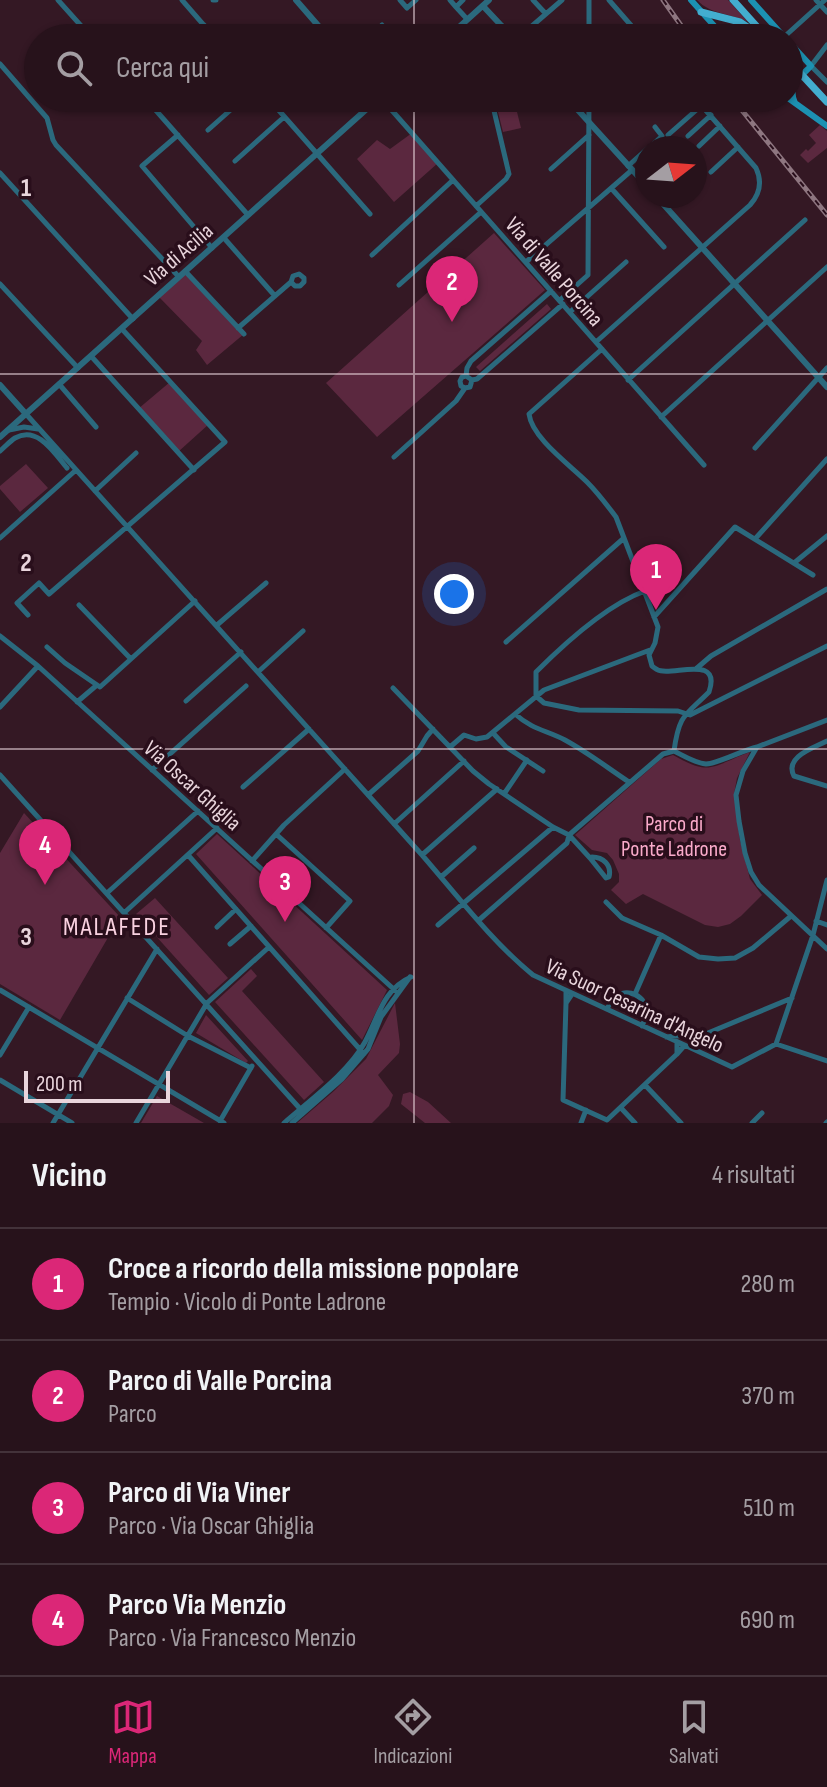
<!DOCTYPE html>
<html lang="it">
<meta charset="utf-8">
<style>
:root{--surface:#27121b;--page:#332028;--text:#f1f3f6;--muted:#a49ea3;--line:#43323a;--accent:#db2777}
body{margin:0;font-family:"Sofia Sans Condensed",sans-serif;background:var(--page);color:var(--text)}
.compass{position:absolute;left:635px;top:136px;width:72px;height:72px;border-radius:50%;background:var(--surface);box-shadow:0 2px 6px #0004;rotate:73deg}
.scale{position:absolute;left:24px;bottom:20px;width:146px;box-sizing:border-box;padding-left:8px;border:4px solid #e9d5dc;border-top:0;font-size:22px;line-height:28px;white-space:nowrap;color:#e9d5dc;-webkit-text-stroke:6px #290e1b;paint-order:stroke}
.you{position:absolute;left:454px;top:594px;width:28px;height:28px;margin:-20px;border:6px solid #fff;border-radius:50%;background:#1a73e8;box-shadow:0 0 0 12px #1a73e833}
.badge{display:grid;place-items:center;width:52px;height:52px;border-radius:50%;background:var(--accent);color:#fff;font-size:26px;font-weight:700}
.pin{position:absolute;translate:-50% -66px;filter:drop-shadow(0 2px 4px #0008)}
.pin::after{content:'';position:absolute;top:42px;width:28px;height:24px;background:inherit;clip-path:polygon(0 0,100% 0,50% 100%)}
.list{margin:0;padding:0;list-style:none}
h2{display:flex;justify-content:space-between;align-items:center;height:104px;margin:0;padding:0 32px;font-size:34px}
h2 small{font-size:26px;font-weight:400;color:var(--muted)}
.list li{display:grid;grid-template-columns:52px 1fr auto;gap:24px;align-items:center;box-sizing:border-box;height:112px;padding:0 32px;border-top:2px solid var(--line)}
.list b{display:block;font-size:30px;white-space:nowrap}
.list p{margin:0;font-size:26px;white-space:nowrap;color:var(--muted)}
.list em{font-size:26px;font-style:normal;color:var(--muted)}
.icon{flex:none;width:44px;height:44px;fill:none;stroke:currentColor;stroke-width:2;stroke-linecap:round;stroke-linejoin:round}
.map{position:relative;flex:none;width:827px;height:1123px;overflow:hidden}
.search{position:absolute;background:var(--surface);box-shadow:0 2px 6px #0004;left:24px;right:24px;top:24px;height:88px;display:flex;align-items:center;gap:20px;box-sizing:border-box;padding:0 28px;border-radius:44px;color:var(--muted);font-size:30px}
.sheet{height:552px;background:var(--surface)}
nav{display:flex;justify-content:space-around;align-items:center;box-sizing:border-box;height:112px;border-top:2px solid var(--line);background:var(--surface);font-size:22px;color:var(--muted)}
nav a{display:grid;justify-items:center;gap:4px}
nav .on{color:var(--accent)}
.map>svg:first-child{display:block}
.green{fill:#5b283f}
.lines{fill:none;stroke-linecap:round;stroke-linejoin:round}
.minor{stroke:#2b697d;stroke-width:5}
.tertiary{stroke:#2b697d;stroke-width:6}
.secondary{stroke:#1c91b2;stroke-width:6}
.primary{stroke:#43adcf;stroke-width:7}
.rail-casing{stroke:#8e7680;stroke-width:5}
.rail{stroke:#290e1b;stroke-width:2;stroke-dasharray:6;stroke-linecap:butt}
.grid{fill:none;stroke:#e9d5dc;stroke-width:2;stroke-opacity:0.55}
.labels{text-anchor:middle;stroke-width:7;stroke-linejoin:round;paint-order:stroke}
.street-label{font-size:22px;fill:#e9d5dc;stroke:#290e1b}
.park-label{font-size:22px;fill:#faaaca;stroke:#290e1b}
.quarter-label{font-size:26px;letter-spacing:2px;fill:#f9d1e0;stroke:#290e1b}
.grid-label{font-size:26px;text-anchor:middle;font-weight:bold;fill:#e9d5dc;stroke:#290e1b;stroke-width:7;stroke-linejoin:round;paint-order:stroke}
</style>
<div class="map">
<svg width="827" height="1123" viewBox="0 0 827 1123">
<rect width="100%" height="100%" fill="#341824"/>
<path class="green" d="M697,0H728L748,22C731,13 711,15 697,0Z
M515,104L521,128L503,132L497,108Z
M820,125L827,131V148L808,163L800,155L806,149L808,151L816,143L809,135Z
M412,133L438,163L394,202L357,159L377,140L390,149Z
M494,233L545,290L377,437L326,383Z
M185,270L244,334L207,365L196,350L202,341L158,296Z
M547,304L551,309L480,371L476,367Z
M170,382L209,424L178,452L138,409Z
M26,464L48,488L20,512L0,489V486Z
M750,752L737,778L734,794L740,840L750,879L762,895L741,916L730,924L718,927L705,925L643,894L626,904L611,890L619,882V874L613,860L607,853L592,850L575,835L661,759L673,755C711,777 712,766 750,752Z
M24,813L120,917L60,1020L0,984V853Z
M217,834L387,990L362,1040L196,854Z
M155,898L228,978L209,995L136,914Z
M251,969L257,976L242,991L324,1082L304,1100L215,1002Z
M395,1003L400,1044L399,1053L378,1075L393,1095L389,1106L372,1123H297L334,1091L366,1059Z
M206,1015L248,1061L246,1063L196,1033Z
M410,1092L428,1102L451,1123H425L401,1104L403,1094Z
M157,1096L204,1123H141Z"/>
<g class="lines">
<path class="minor" d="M58,0L92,38
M182,0L215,38
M213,0H216
M400,0L407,8L416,0
M450,0L456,7
M463,0L456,7L467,19
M533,0L546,14
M609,0L642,38
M816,0L827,12
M382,25L393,38
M784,37L825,0
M189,38L204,25
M518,38L562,0
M589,38V0
M827,45L811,66L827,82
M0,64L47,118L53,140L56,145L179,277
M145,98L248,215
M268,98L370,214
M381,98L704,465
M181,100L183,98
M629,109L639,98
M208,130L244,98
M178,135L142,166L212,248
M668,135L702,105
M688,136L711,115
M699,146L720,126
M649,148L662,136L655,127
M235,161L284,117
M628,166L647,149
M551,169L589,135
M711,172L738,147
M0,173L133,319
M640,179L647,173
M611,188L664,247
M476,206L506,179L509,174L491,98
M224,238L275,296
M372,255L453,180
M526,262L632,170
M185,271L244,334
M0,284L78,368
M399,285L481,212
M560,300L588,275L589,98
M570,312L626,262
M238,328L291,282L293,276L299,274L304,278V282L300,286H295L291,282
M596,342L750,205C760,194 762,181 756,168L695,98
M602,349L529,414C532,438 570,465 587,482C598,493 607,505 616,517L658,627L655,643L649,655L652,666C656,669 657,671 663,671C680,673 721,657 709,692C685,716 679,714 674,751C684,756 695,763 706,764C717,764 743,750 757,747
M91,356L194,470
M466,376L467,368L471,361L551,291
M472,380L477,379L563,304
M628,380L805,220
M59,384L96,427
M26,414L422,855C456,894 493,943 533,975L732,1067L776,1044L813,935L827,880
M661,417L827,267
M9,430L24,427L38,429
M755,448L827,368
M0,451C5,447 10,441 15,438C38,425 55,454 67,468
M394,457L456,401L465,388L470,387L472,380L466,376L462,377L460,381L461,386L465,388
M95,491L136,453
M0,538L76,470
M755,539L827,459
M794,563L827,536
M645,591C606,605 565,643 536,672V696L544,703L579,710L678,711L690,715L827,646
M79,605L130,658
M28,615L17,603L39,583L49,594L225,442L122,329
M654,617L735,527L813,575
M217,625L266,583
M0,636L38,666L398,993
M506,642L624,538
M47,647L65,663L100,687L195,601
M697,668L711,656L827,589
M258,672L303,631
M393,688L473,771L489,784L553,827L569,835L663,754L674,751
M186,701L241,652
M77,702L97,685
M0,707L38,666
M515,714C533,730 546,730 565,740C587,752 608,768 629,782
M827,720L757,747L743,771L736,795L739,821L745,853L751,872L759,885L827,949
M493,733L506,747L543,771
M827,741C813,748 784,757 794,776L827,786
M450,747L464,735L476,739L487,737L544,690L650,650
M152,770L246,686
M0,775L303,1112
M243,787L309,729
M504,794L527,760
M368,795L418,751L427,736L433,729
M394,824L464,761
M276,834L350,901L326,928
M188,855L364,1054
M422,855L497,789
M592,857C603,857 612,865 609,877L606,878L590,858Z
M252,861L284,825L345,769
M441,877L474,848
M107,893L198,811
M606,902L622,918L661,935L699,957L718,959L735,958L753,948L791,916
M125,912L217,828
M479,920L567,843L569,835L590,858
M816,921L827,925
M438,925L553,827
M217,927L236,909
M230,944L251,926
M0,990L224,1123
M566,991V1003L572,994
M635,994L661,935
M127,998L188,1036L251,1068
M566,1003L563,1100L607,1120L677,1054
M607,1009C607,1008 613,999 614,998C626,986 648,996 646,1013C646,1017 644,1022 642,1026
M666,1037L708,1033L792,998
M677,1043V1054L684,1046
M776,1044L827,1061
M0,1055L29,1007
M0,1080L72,1123
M645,1085L681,1123
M621,1108L635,1123
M220,1121L252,1066
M53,1123L157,949
M136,1123L207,1003L269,947
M284,1123C310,1100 348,1073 365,1042C378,1018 383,989 411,977
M292,1123L342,1079L368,1049L381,1017L410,977
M581,1123L586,1110
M752,1123L762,1113
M826,1123L827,1122"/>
<path class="tertiary" d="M296,0L329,38
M483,6L513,38
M447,38L489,0
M490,38L502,26
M567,98L647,186
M656,196L827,387
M0,385L26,414
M0,437L379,98"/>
<path class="secondary" d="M691,0L725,38
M751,0L785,38
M789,42L811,66C800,77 787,86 795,103
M788,98L827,126"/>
<path class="primary" d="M733,0L761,31
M701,12L740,22L764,38
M789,61L827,102"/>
<defs>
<path id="rail" d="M663,0L690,38
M732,98L827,215"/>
</defs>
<use href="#rail" class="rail-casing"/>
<use href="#rail" class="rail"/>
</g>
<path class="grid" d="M414,0V38M414,98V1123M0,374H827M0,749H827"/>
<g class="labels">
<g class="street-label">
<text transform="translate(178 254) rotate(-41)" y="8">Via di Acilia</text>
<text transform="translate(555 271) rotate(49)" y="8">Via di Valle Porcina</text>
<text transform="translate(193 785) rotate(42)" y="8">Via Oscar Ghiglia</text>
<text transform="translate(635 1005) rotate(25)" y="8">Via Suor Cesarina d'Angelo</text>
</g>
<g class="park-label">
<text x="674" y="831">Parco di<tspan x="674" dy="25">Ponte Ladrone</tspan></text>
</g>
<g class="quarter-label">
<text x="117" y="935">MALAFEDE</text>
</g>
</g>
<g class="grid-label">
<text x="26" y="196">1</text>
<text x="26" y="571">2</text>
<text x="26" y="945">3</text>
</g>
</svg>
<svg class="compass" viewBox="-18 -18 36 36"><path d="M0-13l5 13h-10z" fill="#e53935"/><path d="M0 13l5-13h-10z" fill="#a49ea3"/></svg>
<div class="scale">200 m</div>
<div class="you"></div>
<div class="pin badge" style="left:656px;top:610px">1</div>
<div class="pin badge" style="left:452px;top:322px">2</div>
<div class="pin badge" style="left:285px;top:922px">3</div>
<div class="pin badge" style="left:45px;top:885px">4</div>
<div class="search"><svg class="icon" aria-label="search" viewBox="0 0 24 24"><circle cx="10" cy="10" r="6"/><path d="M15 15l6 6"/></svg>Cerca qui</div>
</div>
<section class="sheet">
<h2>Vicino<small>4 risultati</small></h2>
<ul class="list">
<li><span class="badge">1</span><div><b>Croce a ricordo della missione popolare</b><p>Tempio · Vicolo di Ponte Ladrone</p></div><em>280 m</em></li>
<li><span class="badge">2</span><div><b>Parco di Valle Porcina</b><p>Parco</p></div><em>370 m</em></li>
<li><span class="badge">3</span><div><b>Parco di Via Viner</b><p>Parco · Via Oscar Ghiglia</p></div><em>510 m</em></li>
<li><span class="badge">4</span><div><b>Parco Via Menzio</b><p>Parco · Via Francesco Menzio</p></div><em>690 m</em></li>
</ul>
</section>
<nav>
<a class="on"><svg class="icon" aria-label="map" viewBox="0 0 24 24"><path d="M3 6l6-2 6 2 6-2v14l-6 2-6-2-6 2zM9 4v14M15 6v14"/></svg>Mappa</a>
<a><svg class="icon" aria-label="directions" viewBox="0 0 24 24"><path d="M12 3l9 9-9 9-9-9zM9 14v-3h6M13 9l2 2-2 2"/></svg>Indicazioni</a>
<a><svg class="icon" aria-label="saved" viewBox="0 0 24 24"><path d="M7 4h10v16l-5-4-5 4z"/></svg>Salvati</a>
</nav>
